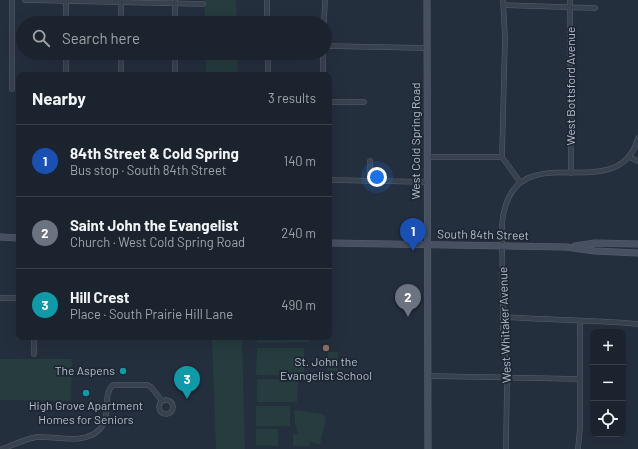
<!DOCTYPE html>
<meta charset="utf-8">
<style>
:root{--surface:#1b232e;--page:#242b36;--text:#f1f3f6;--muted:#a0a4aa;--line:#39404a;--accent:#d93025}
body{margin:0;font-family:Barlow,sans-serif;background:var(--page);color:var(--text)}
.controls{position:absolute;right:12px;bottom:12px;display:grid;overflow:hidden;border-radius:8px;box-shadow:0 4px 16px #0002}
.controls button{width:36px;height:36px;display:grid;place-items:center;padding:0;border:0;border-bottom:1px solid var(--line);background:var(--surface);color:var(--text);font:20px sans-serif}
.you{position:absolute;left:377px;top:177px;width:14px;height:14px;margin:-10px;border:3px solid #fff;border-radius:50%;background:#1a73e8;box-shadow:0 0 0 6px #1a73e833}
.badge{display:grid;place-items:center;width:26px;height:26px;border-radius:50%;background:var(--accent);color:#fff;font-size:13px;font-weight:700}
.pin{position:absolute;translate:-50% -33px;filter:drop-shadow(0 1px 2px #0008)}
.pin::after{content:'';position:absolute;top:21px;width:14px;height:12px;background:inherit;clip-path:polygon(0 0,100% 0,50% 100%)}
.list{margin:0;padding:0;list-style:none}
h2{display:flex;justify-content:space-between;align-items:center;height:52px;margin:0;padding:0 16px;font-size:17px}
h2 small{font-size:13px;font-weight:400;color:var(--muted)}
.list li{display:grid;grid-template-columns:26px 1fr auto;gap:12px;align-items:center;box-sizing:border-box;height:72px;padding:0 16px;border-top:1px solid var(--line)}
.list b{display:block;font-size:15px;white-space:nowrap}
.list p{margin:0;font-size:13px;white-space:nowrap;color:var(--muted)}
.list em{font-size:13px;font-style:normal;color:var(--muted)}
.icon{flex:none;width:22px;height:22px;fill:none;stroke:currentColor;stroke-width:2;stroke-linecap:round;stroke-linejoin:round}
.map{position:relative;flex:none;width:638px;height:449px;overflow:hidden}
.search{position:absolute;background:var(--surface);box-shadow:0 4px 16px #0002;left:16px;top:16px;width:316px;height:44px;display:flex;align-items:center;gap:10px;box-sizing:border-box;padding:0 14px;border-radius:22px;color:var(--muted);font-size:15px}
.panel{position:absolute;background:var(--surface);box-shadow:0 4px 16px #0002;left:16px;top:72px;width:316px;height:268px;border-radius:8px}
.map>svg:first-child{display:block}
.green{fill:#263c3f}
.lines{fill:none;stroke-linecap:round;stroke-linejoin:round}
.street-casing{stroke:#565f6c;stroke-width:5.5}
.secondary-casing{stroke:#565f6c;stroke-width:7}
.street{stroke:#38414e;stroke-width:4.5}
.secondary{stroke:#465061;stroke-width:6}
.education-dot{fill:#8d6e63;stroke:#1d2633;stroke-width:1.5}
.culture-dot{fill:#0f9aa8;stroke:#1d2633;stroke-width:1.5}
.labels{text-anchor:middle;stroke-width:3.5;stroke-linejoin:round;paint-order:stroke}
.street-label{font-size:12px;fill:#b4bcc9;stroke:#1d2633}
.poi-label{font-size:12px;fill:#b4bcc9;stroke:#1d2633}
</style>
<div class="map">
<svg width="638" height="449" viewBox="0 0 638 449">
<rect width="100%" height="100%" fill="#242f3e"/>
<path class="green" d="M205,0H236L237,23H205Z
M206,53H237L238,75H206Z
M212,337H242L245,449H216Z
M257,337H310V342L257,343Z
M257,348H304V376L256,375Z
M328,352H338V371H327Z
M0,359H72L71,401L0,400Z
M257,379H298L297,402H257Z
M256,406H290V426H256Z
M294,410L322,414L326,418L320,445L309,441V446H293V434H298L295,424Z
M256,429H278V446L256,445Z"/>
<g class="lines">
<defs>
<path id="street" d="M25,0L203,4
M66,0V23
M121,0V23
M175,0V23
M267,0V23
M570,0L571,173
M504,5L595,8
M324,23L325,0
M325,46L427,48
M66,53V75
M121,53V75
M175,53V75
M268,53V75
M323,53V75
M12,89V0
M329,102H364
M427,157H502L520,182
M502,157L505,38L503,0
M629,157L638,161
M329,180L427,182
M370,181V161
M0,298H19
M503,317C548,320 593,320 638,324
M34,354V337
M428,376L580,379
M159 407a7 7 0 1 1 14 0a7 7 0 1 1-14 0Z
M2,449C13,445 25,439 37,437C56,436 84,445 99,430C113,416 101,396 113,385H147L151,387L162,401
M506,449L507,378L503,331L502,224C511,127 618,212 638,138
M578,449L580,428V322"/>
<path id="secondary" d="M427,0L428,449
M0,237L19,238
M329,243L566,247L595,251L638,253
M575,246L595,243L638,244"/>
</defs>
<use href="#street" class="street-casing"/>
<use href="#secondary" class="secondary-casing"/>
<use href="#street" class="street"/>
<use href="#secondary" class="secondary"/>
</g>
<circle class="education-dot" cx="326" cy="348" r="4"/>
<g class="culture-dot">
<circle cx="123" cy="371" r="4"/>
<circle cx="86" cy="393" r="4"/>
</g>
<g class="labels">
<g class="street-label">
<text transform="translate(571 86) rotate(-90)" y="4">West Bottsford Avenue</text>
<text transform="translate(416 141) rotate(-90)" y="4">West Cold Spring Road</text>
<text transform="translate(483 235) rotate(1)" y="4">South 84th Street</text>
<text transform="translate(505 325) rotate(-92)" y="4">West Whitaker Avenue</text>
</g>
<g class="poi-label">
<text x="326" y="366">St. John the<tspan x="326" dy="14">Evangelist School</tspan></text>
<text x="115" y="375" text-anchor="end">The Aspens</text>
<text x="86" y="410">High Grove Apartment<tspan x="86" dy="14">Homes for Seniors</tspan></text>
</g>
</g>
</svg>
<div class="controls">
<button>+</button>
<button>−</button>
<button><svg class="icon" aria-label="locate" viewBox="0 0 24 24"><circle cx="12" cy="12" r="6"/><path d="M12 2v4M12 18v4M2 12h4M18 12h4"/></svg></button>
</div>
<div class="you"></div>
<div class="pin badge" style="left:413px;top:251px;background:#1a4fb4">1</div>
<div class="pin badge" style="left:408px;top:317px;background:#6b7280">2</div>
<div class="pin badge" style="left:187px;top:399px;background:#0f9aa8">3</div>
<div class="search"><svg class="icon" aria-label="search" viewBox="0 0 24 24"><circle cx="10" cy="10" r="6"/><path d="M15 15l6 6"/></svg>Search here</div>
<section class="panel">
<h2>Nearby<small>3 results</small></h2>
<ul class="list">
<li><span class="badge" style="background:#1a4fb4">1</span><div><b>84th Street &amp; Cold Spring</b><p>Bus stop · South 84th Street</p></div><em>140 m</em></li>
<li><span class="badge" style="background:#6b7280">2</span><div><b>Saint John the Evangelist</b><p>Church · West Cold Spring Road</p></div><em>240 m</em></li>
<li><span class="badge" style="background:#0f9aa8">3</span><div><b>Hill Crest</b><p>Place · South Prairie Hill Lane</p></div><em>490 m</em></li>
</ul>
</section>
</div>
